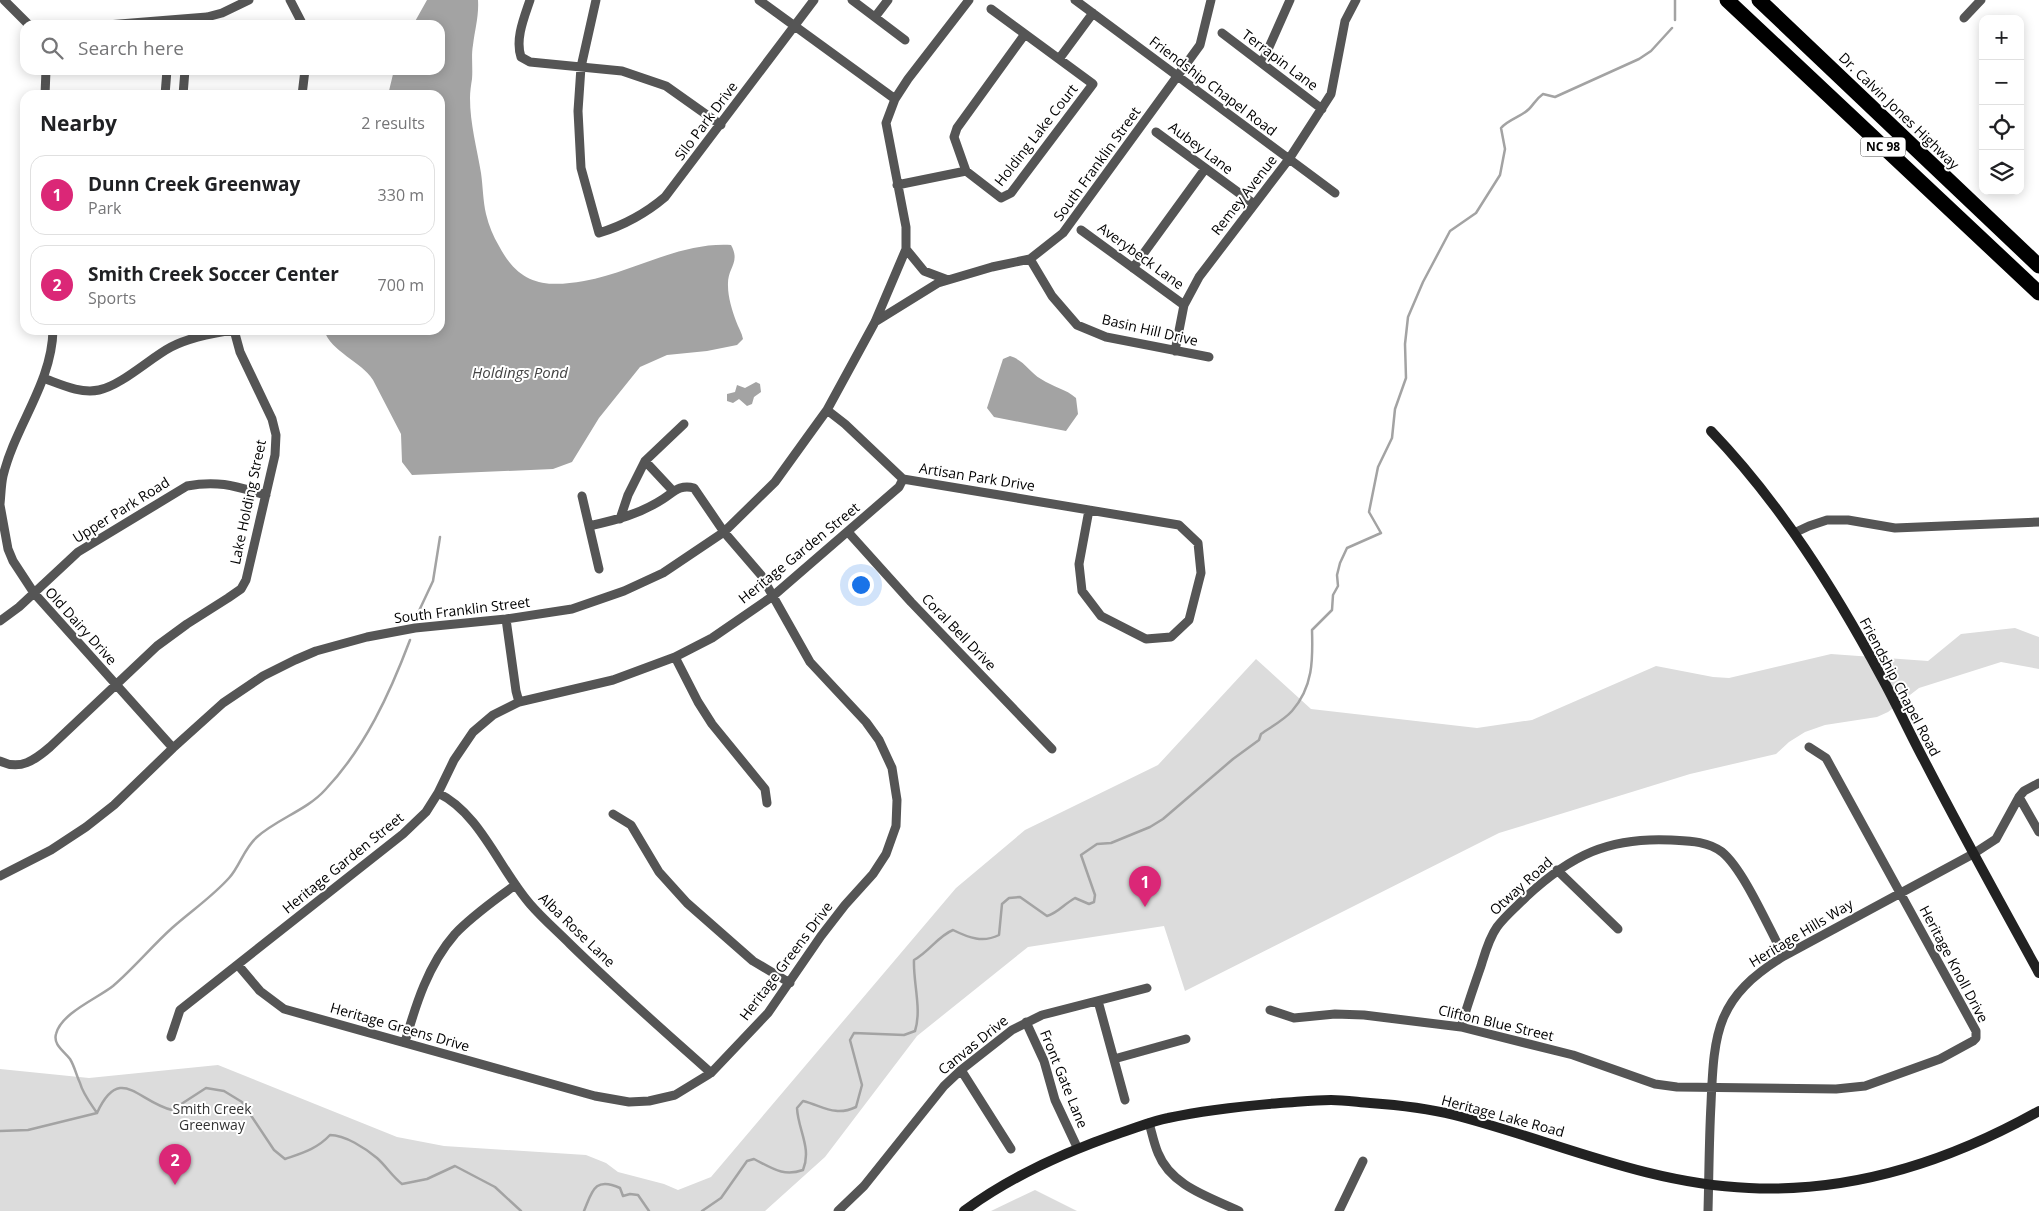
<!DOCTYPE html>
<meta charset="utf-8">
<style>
:root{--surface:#fff;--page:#f6f6f6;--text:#202124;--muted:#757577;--line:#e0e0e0;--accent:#db2777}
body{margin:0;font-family:"Open Sans",sans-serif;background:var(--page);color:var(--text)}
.controls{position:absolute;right:15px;top:15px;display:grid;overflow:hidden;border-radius:10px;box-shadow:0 2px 12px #0003}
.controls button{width:45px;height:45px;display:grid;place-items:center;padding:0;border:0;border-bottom:1px solid var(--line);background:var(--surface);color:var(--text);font:25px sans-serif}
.you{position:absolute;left:860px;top:584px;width:18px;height:18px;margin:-12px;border:4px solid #fff;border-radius:50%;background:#1a73e8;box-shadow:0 0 0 8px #1a73e833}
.badge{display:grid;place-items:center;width:32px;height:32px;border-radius:50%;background:var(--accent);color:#fff;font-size:16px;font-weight:700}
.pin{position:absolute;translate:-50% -41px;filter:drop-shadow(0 1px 2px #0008)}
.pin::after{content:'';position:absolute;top:26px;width:18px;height:15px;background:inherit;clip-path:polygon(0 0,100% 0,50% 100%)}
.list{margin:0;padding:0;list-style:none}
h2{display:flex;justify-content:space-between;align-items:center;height:65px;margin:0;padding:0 20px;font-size:21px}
h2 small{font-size:16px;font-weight:400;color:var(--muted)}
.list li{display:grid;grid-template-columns:32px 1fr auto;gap:15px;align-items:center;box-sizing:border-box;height:80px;margin:0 10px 10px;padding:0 10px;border:1px solid var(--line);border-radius:15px}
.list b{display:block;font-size:19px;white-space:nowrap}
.list p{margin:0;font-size:16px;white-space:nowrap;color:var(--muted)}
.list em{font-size:16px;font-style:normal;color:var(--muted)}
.icon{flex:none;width:28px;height:28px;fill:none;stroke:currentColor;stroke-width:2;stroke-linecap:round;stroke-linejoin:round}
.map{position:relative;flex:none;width:2039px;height:1211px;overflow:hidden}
.search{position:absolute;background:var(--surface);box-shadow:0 2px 12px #0003;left:20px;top:20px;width:425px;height:55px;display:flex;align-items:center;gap:12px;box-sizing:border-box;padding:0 18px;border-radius:15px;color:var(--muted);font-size:19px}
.panel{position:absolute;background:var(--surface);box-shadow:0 2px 12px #0003;left:20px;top:90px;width:425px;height:245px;border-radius:15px}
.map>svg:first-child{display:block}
.green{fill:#dcdcdc}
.water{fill:#a3a3a3}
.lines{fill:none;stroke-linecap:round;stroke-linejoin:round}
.stream{stroke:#a3a3a3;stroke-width:2.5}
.street{stroke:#555;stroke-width:9}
.secondary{stroke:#222;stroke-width:10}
.highway{stroke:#000;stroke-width:15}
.labels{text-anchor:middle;stroke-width:4;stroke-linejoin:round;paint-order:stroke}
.shield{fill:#fff;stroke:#4c4c4c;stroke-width:1}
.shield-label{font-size:12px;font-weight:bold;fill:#000}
.street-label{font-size:14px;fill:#000;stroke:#fff}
.park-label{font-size:14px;fill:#333;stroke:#fff}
.water-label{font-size:15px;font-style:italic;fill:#444;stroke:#fff}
</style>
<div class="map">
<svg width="2039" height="1211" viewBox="0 0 2039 1211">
<rect width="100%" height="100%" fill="#fff"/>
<path class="green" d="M2015,628L2039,637V669L2001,662L1919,688L1888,712L1877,717L1825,725L1805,732L1789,742L1776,754L1690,774L1499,833L1185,991L1164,926L1028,947L917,1036L825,1157L765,1211H0V1069L89,1078L218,1065L397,1137L444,1146L586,1155L606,1163L618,1172L664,1184L678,1190L711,1177L956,888L1025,830L1158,765L1256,659L1311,709L1477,728L1532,720L1656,666L1713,677L1729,678L1831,654L1928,661L1961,634Z
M1035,1190L1077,1211H991Z"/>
<path class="water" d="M427,0H478C479,16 475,29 473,45C471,56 473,68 472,79C471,85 470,92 470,98C470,124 477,148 481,173C483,187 483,201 486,214C489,226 493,236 499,246C519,284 544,288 584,281C634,272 679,242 731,245C741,263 727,267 728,286C728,297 732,310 736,321C738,327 742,333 743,339L737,345L707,351L667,355L640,367L599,418L572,462L553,469L412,475L402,462L401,434L373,380C361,361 331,352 324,330H440V95H388L394,70H440V25H413Z
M1010,356C1024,360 1029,372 1041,379C1053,387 1066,389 1076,398L1078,414L1066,431L994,417L987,408L1003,359Z
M756,382L760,384L761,392L754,397L752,404L747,406L739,399L733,403L727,401V394L735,392L737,385L745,388Z"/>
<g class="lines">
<path class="stream" d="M1675,20V0
M418,613L433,581L440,537
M97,1113C91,1104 83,1094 80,1083C76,1075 75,1067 70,1059C64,1051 53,1045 56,1034C61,1013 98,998 113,986C134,968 152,946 172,928C191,911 212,897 229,878C240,866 244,848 257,837C277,819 307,810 325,790C365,748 390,693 410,640
M97,1113C120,1063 138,1102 172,1110L206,1088L224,1091L242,1102L274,1150L285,1159C302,1153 317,1149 330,1135C345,1135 365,1148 377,1158C386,1166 392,1176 402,1184L427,1179L455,1166L495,1187L521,1211
M0,1131L28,1130L97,1113
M584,1211C592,1192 594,1176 620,1188L623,1196L630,1194L638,1195L649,1211
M702,1211L721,1198L747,1161L754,1159C772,1168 783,1177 803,1170C812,1148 798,1130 797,1108L803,1101C823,1106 835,1117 856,1107L862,1085L850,1040L854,1033L904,1035L915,1031C922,1009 913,983 914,960C929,952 938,936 953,930C969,938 983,943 999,935L1002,904L1009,898L1020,897L1047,916C1058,913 1064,904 1075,898L1089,904L1094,902L1095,895L1081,855L1097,844L1111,843L1150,827L1163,819L1233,759L1259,740L1261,734C1271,727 1284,720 1292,711C1313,687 1313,660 1312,630L1332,610L1333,595L1338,586L1337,575L1340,563L1347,548L1381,533L1369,512L1378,467L1392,438L1395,409L1406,378L1405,344L1408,317L1423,282L1450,231L1476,213L1500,175L1505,149L1501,128C1509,119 1521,117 1529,109C1534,104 1536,99 1543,94L1555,97L1639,59L1651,51L1672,28"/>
<path class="street" d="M4,0L29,25
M290,0L303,25
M530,0C524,18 515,39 521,57L530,62L622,71L666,86L721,125
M596,0L581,67L578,111L581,168L599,233C625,225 645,214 665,197L814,0
M759,0L895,99
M852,0L905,40
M1075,0L1335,193
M875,17L888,0
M1964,18L1981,0
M107,25L207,17L222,13L249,0
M1222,33L1322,109
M1059,59L1093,13
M1262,63L1290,0
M45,95L46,70
M165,95L167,70
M183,95L185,70
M302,95L305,70
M1156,132L1254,204
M966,171L954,137L957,128L1025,34
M897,185L966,171L1001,198L1011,193L1093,84L991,9
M1081,230L1184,305
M906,249L924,271L948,280
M1030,259L1052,296L1077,325L1106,337L1209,357
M1133,268L1205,169
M875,322L938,283L992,267L1030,259L1063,233L1200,45L1211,0
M1175,351L1184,305L1199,277L1289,159L1331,94L1345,21L1356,0
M827,410L845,424L903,479L1179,525L1198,543L1201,573L1189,620L1171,637L1146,639L1101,616L1082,591L1079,564L1089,510
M645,461L673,491
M582,496L599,569
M0,504C1,495 1,485 3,476C15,426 52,383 53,330
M0,505L8,549L13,561L34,593L173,748
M620,519L628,495L645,461L684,424
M848,532L911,602L1052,749
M1794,533L1809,526L1827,520H1848L1895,528L2039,522
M506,619L516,691L519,702
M0,621L19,607L78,552L187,486C218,480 235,486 266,495
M675,657L698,702L712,724L765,789L767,803
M0,761C20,771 35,760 50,747L157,646L187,624L228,598L241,589L246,580L275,455L276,435L272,419L240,352L234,330C213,333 190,337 171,347C150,358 122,385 99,390C80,394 60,384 43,378
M438,793C480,813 500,870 530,904C542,918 557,931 570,944C616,989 664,1031 711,1073
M2019,797L2039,832
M613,814L631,825L659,872L687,903L753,961L790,983
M1557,870L1618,929
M0,876L51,850L86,827L114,805L173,748L223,703L263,676L295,660L316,651L367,637L415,628L506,619L572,609L624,591L663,573L724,532L775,482L806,439L827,410L875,322L906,249V227L886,123L895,99L908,79L969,0
M238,965L260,991L284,1009L595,1096L629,1102L649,1101L675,1095L711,1073L768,1013L821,936L845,905L873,874L886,854L896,826L897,800L892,768L879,740L866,722L810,662L761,575L724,532L694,488C680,484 674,492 663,499C640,514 616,520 589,526
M1098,1001L1125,1100
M1270,1010L1294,1018L1335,1014L1364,1015L1461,1027L1573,1055L1655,1084L1677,1087L1836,1089L1865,1086L1940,1059L1973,1041L1976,1038V1031L1826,758L1809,747
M1026,1022L1044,1061L1055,1100L1077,1147
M1461,1027C1467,1006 1474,986 1481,966C1485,953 1489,938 1497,927C1505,916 1516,907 1526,897C1571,855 1609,837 1671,840C1689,841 1707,841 1722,852C1744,870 1769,929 1784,956
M171,1037L180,1010L403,834L426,812L438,793L454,760L473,732L493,715L519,702L613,680L675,657L712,638L773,596L899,487L903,479
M405,1042C416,1004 428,965 455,934C473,915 494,901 515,885
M1114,1059L1186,1039
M961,1070L1011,1149
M1149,1123C1152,1133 1154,1144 1158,1153C1171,1186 1210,1197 1239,1211
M838,1211L864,1186L944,1086L961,1070L1012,1030L1042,1015L1147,988
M1339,1211L1363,1161
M1708,1211C1709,1175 1709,1140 1711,1104C1714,1030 1717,997 1784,956L1973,854L1996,839L2019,797L2024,791L2039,783"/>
<path class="secondary" d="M1711,431C1780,503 1834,589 1881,676C1896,703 1909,732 1924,760C1961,832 2000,902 2039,973
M964,1211C1011,1176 1065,1152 1120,1133C1136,1128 1152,1121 1168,1118C1205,1110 1242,1106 1280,1103C1297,1102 1314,1100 1331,1100C1344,1100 1357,1102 1370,1103C1398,1105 1426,1108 1454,1115C1552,1140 1646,1184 1749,1188C1852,1193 1950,1161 2039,1111"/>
<path class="highway" d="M1727,0L2039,293
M1759,0L2039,266"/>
</g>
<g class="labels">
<rect class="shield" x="1860.5" y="137.5" width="45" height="19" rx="4"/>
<g class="shield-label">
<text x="1883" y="151">NC 98</text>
</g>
<g class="street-label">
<text transform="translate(1280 60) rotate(37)" y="5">Terrapin Lane</text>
<text transform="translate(1213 86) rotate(37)" y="5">Friendship Chapel Road</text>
<text transform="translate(1899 111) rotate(44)" y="5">Dr. Calvin Jones Highway</text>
<text transform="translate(706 121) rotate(-53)" y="5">Silo Park Drive</text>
<text transform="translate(1036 135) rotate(-52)" y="5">Holding Lake Court</text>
<text transform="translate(1201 148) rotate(37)" y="5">Aubey Lane</text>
<text transform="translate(1097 164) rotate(-54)" y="5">South Franklin Street</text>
<text transform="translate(1244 195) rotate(-52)" y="5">Remey Avenue</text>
<text transform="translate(1141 256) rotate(36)" y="5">Averybeck Lane</text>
<text transform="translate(1150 330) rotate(13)" y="5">Basin Hill Drive</text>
<text transform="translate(977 477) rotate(9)" y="5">Artisan Park Drive</text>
<text transform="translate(248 502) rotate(-78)" y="5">Lake Holding Street</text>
<text transform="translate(121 510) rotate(-32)" y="5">Upper Park Road</text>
<text transform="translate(799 553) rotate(-39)" y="5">Heritage Garden Street</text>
<text transform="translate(462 610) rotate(-7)" y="5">South Franklin Street</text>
<text transform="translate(81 626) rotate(48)" y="5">Old Dairy Drive</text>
<text transform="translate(959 632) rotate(46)" y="5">Coral Bell Drive</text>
<text transform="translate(1900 687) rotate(62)" y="5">Friendship Chapel Road</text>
<text transform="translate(343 863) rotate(-39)" y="5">Heritage Garden Street</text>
<text transform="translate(1521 886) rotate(-42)" y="5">Otway Road</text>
<text transform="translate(577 930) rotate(44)" y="5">Alba Rose Lane</text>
<text transform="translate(1801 933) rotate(-31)" y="5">Heritage Hills Way</text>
<text transform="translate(786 961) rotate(-53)" y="5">Heritage Greens Drive</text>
<text transform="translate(1954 964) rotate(62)" y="5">Heritage Knoll Drive</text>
<text transform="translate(1496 1023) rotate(13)" y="5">Clifton Blue Street</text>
<text transform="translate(400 1027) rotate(16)" y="5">Heritage Greens Drive</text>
<text transform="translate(973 1045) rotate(-39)" y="5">Canvas Drive</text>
<text transform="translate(1064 1079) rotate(68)" y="5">Front Gate Lane</text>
<text transform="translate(1503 1116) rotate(15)" y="5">Heritage Lake Road</text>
</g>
<g class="park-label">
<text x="212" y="1114">Smith Creek<tspan x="212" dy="16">Greenway</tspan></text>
</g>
<g class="water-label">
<text x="520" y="378">Holdings Pond</text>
</g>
</g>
</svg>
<div class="controls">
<button>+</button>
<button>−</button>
<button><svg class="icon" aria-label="locate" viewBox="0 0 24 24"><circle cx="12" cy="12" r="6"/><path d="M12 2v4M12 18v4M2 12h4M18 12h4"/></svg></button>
<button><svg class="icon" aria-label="layers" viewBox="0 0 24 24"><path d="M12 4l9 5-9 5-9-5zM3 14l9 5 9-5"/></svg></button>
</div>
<div class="you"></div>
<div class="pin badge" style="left:1145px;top:907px">1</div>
<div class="pin badge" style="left:175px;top:1185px">2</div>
<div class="search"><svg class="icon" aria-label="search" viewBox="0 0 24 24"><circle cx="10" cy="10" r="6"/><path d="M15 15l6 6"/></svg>Search here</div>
<section class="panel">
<h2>Nearby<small>2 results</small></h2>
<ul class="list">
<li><span class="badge">1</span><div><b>Dunn Creek Greenway</b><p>Park</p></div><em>330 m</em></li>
<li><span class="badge">2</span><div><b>Smith Creek Soccer Center</b><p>Sports</p></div><em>700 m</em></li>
</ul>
</section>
</div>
